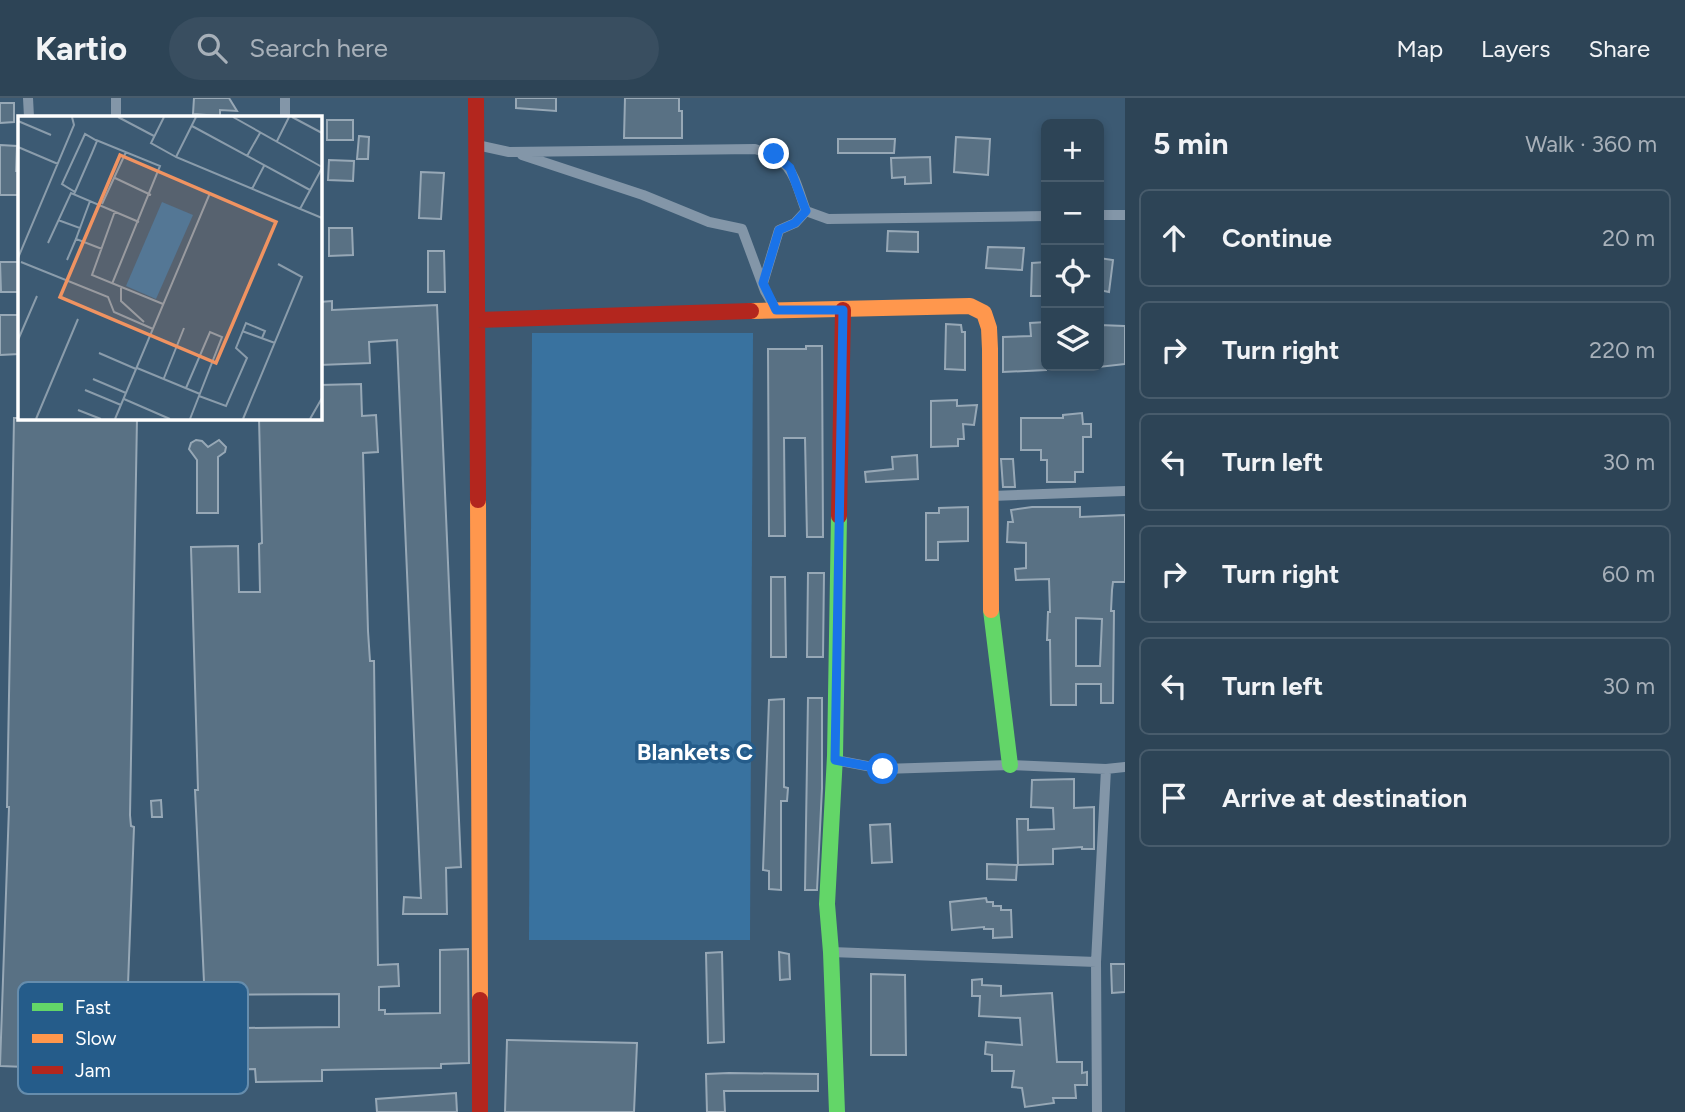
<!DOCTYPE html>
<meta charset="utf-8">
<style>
:root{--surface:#2d4456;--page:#394e60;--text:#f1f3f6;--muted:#a7b0b9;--line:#485c6c}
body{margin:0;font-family:Figtree,sans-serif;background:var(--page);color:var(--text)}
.controls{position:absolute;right:21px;top:21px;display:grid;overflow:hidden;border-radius:10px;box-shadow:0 4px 10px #0003}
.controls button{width:63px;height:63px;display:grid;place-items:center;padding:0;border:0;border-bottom:2px solid var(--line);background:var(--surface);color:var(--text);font:35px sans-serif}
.stop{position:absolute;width:21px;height:21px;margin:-16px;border:5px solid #1a73e8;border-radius:50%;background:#fff}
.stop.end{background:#1a73e8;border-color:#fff;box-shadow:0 2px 7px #0008}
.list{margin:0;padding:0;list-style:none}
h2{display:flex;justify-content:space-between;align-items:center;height:91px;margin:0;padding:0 28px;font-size:30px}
h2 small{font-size:23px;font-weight:400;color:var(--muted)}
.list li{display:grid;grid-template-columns:46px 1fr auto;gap:21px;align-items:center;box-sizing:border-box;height:98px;margin:0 14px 14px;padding:0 14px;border:2px solid var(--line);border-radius:10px}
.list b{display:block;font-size:26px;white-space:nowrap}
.list em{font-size:23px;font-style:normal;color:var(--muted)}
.icon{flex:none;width:38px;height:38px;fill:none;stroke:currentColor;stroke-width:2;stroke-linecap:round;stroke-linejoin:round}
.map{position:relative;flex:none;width:1125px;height:1014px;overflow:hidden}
header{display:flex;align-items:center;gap:42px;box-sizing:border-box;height:98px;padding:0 35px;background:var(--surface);border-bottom:2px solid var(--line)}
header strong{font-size:33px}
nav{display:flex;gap:38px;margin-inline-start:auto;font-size:24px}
.search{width:490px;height:63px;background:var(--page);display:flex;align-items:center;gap:18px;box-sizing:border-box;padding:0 24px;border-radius:38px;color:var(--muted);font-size:26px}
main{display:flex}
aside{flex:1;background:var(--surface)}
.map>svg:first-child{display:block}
.grass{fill:#39729f}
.building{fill:#597184;stroke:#97a8b6;stroke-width:2;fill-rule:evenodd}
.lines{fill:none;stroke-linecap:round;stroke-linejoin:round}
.street{stroke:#8396a8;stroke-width:10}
.fast{stroke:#63d668;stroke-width:16}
.slow{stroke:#ff974d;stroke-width:16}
.jam{stroke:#b3261e;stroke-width:16}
.route{stroke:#1a73e8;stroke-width:9}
.labels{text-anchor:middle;stroke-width:7;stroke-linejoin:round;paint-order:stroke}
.quarter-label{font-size:24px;font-weight:bold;fill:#fff;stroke:#255c8a}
.inset-road{fill:none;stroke:#8a9cab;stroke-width:2}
.view{fill:#f09361;fill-opacity:0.15;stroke:#f09361;stroke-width:3.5}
.inset-edge{fill:none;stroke:#fff;stroke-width:3.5}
.key{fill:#255c8a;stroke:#668dad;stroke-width:2}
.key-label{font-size:19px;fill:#fff}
</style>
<header>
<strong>Kartio</strong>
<div class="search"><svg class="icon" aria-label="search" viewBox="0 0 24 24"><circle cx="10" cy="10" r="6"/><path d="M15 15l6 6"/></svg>Search here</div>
<nav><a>Map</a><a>Layers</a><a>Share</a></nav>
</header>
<main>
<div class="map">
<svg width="1125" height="1014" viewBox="0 0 1125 1014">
<rect width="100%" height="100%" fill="#3c5a73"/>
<path class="grass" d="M532,235H753L750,842H529Z"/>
<path class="building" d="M194,0H229L237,13L220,12V18L193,16Z
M516,0H556V13L516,10Z
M625,0H679V13H682V40H624Z
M0,5H14V24L0,25Z
M327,22H353V42H327Z
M359,38L369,39L368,61H357Z
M956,39L990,41L988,77L954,74Z
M838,41H895L894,55H838Z
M0,47L17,48L16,73H19V97H0Z
M930,59L931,85L905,86V79L892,80L891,60Z
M329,62L354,63L353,83L328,82Z
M421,74L444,75L441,121L419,120Z
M329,130H352L353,157L329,158Z
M888,133L918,134V154L887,153Z
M988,149L1024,150L1022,172L986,170Z
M428,153H444L445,194H428Z
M1099,160L1113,162L1109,194L1099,192Z
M0,164H19V194H1Z
M1046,164V198H1031L1032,165Z
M332,203V212L437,207L461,769L446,770L447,816H403L404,799L421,800L397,242L369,244L370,265L320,267V204Z
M0,217H19V256L0,257Z
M1046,224V272L1003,274V239L1031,238L1030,225Z
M946,226L961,227L962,234H965V272L945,271Z
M1099,227L1125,228V266L1099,269Z
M806,248H822L823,439H807L805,340H784L785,438H769L768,251H806Z
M361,286L362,318L376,317L378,354L363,355L368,533L370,563H374L378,867L398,866L399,888L379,889V912H385V916L440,915V852L468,851L469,965L441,966V970L322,972V983L256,984L255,971L132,973L0,968L9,709H7L14,320H137L130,717L131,728L134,729L126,939L245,938L244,930L339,929V896L191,897L190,885L204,884L195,692H198L191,449L238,448L239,494H260L259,446L262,445L259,320H320V287Z
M957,302V308L977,307L974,327L963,326L964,341H958V348L931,349V303Z
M1082,315L1083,326H1091V339H1083V374H1075V384H1047V362H1041V352H1021V320H1063V317Z
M196,342L202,343L208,349L219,342L226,349L225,354L218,359V415H197V362L189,351L191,345Z
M917,357L918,381L866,384L865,374L893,371L892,359Z
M1001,361H1013L1015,389H1003Z
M968,409V443L938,444V462H926V415H939V410Z
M1032,409H1080V419L1125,417V484H1113L1112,492L1111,513H1114L1113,605H1101V586H1076V607H1051L1050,542H1047L1048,514H1050L1049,481L1016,482L1015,471L1026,470V445L1007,444L1008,424H1013L1011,412ZM1076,520L1102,521L1100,568H1076Z
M808,475H824L823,559H807Z
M771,479H785L786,559H771Z
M808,600H822V690L817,792H805Z
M784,601V689L788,690L787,703H781V792L769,791V773L763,772L769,602Z
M1074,681V710L1094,709V751H1082V749L1053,751V766L1018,767L1017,721H1028V732L1054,731L1053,710L1031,709L1032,682Z
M161,702L162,719H152L151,703Z
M890,726L892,764L872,765L870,727Z
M987,766L1017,767L1016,782L987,781Z
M986,800L987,804H993V808H1001V812H1011L1012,839L993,840V831H984V829L952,832L950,804Z
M722,854L724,944L708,945L706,855Z
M779,854L789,856L790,881L780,882Z
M1111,866H1125V894L1112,895Z
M871,876L905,877L906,957H871Z
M982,881V887L1001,888V898L1052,895L1057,964H1082V975L1087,974V987H1075L1076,1000H1053L1054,1005L1025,1009L1022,990L1012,989L1014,973H992V957L985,956L986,944L1022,947L1020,920L979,918L980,898H972V882Z
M507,942L637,945L634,1014H505Z
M729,975L818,976V993H724L725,1014H707L706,976Z
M456,995L457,1014H377L376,1001Z"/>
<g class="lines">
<path class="street" d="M28,0L29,19
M285,0V19
M116,19V0
M477,47L509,54L755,51C794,62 793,78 806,113L828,121L1046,118
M522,57L643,97L709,124L742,131L765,193L776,212
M1099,117H1125
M763,185L779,132L795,125L806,113
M992,398L1125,393
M835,662L883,671L1010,667L1106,671L1125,669
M831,854L1096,864
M1097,1014L1096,864L1106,671"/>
<path class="fast" d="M991,512L1010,667
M837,1014L831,854L827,806L835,658L839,418"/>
<path class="slow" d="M751,213L970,208L984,215L989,230L990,251L991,512
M478,402L480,902"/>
<path class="jam" d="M476,0L478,402
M477,222L751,213
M839,418L843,212
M480,902V1014"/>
</g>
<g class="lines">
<path class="route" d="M774,56L790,70L806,113L795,125L779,132L763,185L776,212H843L835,662L883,671"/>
</g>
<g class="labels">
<g class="quarter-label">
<text x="695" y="662">Blankets C</text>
</g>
</g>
<g transform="translate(18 18)">
<rect width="304" height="304" fill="#3c5a73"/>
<path d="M144,86L175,99L138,183L108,170Z" fill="#39729f"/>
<path class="inset-road" d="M100,1L136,20M146,1L133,27L158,41M178,1L158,41L304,102M215,1L304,51M274,1L304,17M0,5L33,19M174,10L292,74M78,24L142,50L94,168M259,25L271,1M0,31L40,48M229,40L242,17M97,62L133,79M234,73L246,50M56,78L57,76L74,37L79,25L67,18L44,68L57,76M84,88L108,36M282,93L304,52M97,95L74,159L145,188M40,104L62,112L58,123L84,133M62,112L72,85M30,127L53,77L121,106M0,142L56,9L54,1M49,144L58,123M3,146L90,181L96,196L135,213M103,172V185L126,206M224,215L257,227M0,224L19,180M81,237L118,253M119,252L182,278M146,262L166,212M75,263L108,277M168,272L192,216L204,221L172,303M67,274L103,289M181,280L208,290L229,242L218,232L228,207L247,215L244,222M106,283L152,303M60,294L83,303M18,303L60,203M97,303L192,77M225,303L284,161L260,148M292,303L304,282"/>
<path class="view" d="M102,39L258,106L198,247L42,181Z"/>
<rect width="304" height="304" class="inset-edge"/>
</g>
<rect x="18" y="884" width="230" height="112" rx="10" class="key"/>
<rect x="32" y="905" width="31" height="8" fill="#63d668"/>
<rect x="32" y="936" width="31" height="9" fill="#ff974d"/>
<rect x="32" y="968" width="31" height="8" fill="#b3261e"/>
<g class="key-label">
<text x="75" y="916">Fast</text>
<text x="75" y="947">Slow</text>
<text x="75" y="979">Jam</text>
</g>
</svg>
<div class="controls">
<button>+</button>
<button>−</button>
<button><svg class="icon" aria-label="locate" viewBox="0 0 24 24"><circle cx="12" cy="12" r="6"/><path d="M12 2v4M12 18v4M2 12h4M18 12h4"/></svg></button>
<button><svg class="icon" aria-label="layers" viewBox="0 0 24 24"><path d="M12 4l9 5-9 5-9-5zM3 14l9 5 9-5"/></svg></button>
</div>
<div class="stop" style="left:883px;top:671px"></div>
<div class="stop end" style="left:774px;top:56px"></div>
</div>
<aside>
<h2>5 min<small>Walk · 360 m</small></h2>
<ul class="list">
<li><svg class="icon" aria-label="ahead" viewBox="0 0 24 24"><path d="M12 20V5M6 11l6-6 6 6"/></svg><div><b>Continue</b></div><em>20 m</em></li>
<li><svg class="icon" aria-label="right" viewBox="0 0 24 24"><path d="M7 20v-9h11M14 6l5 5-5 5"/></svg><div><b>Turn right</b></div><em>220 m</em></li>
<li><svg class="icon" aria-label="left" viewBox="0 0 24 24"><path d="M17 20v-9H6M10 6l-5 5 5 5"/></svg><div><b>Turn left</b></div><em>30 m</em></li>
<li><svg class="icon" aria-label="right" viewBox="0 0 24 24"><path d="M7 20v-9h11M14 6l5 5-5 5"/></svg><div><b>Turn right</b></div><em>60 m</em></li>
<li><svg class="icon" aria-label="left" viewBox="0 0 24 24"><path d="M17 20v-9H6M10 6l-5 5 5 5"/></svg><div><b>Turn left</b></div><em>30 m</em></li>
<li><svg class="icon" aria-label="arrive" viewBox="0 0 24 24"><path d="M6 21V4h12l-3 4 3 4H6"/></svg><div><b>Arrive at destination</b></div></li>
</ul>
</aside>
</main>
